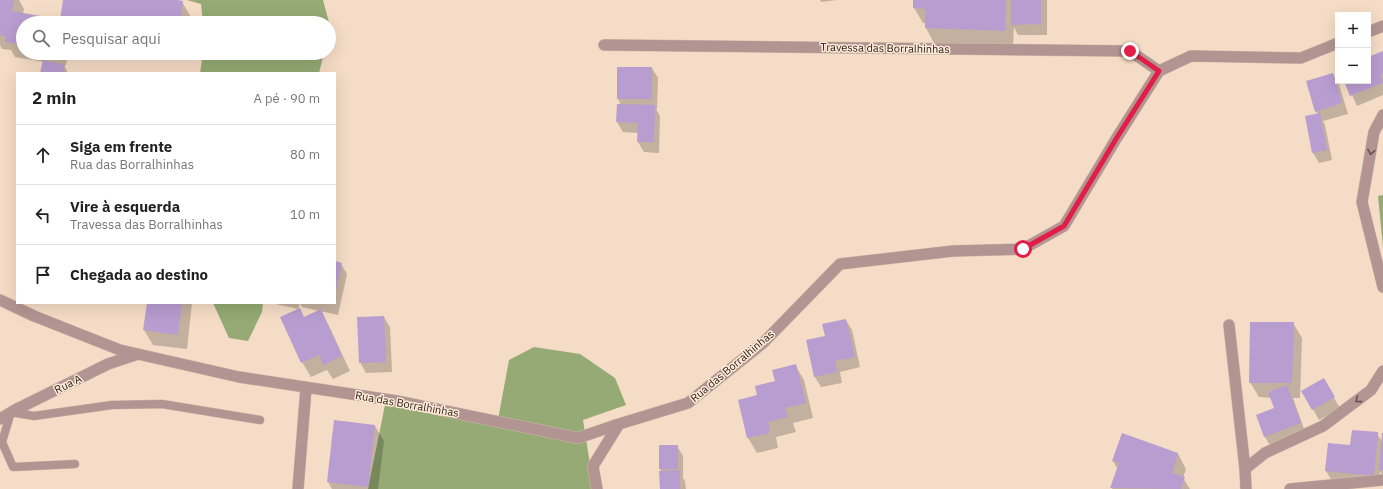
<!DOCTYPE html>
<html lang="pt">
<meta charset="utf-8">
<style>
:root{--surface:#fff;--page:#f6f6f6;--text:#222;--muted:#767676;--line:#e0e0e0}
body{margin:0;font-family:"IBM Plex Sans",sans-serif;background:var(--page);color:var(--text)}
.controls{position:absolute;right:12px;top:12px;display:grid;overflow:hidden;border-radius:0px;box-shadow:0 4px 16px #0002}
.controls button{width:36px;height:36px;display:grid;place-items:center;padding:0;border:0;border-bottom:1px solid var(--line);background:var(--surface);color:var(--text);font:20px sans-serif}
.stop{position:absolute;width:12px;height:12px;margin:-9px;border:3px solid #e11d48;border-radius:50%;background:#fff}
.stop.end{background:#e11d48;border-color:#fff;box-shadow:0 1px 4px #0008}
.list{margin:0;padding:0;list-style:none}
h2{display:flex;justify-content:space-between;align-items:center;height:52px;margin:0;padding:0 16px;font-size:17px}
h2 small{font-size:13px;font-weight:400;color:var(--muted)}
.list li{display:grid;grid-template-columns:26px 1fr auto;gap:12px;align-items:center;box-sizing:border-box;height:60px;padding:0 16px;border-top:1px solid var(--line)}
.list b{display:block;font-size:15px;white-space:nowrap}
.list p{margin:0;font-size:13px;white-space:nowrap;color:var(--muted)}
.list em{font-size:13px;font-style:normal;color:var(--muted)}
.icon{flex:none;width:22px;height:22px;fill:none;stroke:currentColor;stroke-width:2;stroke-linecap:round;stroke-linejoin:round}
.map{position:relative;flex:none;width:1383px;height:489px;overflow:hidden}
.search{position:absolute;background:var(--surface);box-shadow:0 4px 16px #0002;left:16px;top:16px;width:320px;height:44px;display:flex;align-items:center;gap:10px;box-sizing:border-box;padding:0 14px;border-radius:22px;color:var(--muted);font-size:15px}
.panel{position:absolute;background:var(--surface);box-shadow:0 4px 16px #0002;left:16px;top:72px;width:320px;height:232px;border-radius:0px}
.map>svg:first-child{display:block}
.forest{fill:#95aa74}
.shadow{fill:#0003}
.building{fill:#b89dd0}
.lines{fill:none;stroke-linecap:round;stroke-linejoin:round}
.service-casing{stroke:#d0baa6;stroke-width:9}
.minor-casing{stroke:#d0baa6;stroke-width:12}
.tertiary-casing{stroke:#d0baa6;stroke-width:12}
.service{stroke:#b29593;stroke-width:8}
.minor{stroke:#b29593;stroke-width:11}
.tertiary{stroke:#b29593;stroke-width:11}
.oneway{stroke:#65534e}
.route{stroke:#e11d48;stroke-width:5}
.labels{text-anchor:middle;stroke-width:3;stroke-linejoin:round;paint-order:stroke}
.street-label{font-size:11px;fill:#261d15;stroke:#feead8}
</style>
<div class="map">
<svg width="1383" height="489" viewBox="0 0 1383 489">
<rect width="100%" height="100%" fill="#f5dcc6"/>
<path class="forest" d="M187,0H323L331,30L329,36V23H203L201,4Z
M203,53H324L319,73H200Z
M1383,195V247L1378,196Z
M213,303H263L262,312L248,341L229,338Z
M534,347L580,354L615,378L626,405L583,420L594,489H368L385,405L497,425L509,360Z"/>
<path class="shadow" d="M0,0H19L24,9L23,14L63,21L61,18L64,0H169L182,2L191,17L190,23H23V53H68L66,65H64L68,73H41L44,62L15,57L11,50L2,49L0,45Z
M820,0H837L821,2Z
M914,0H1047V35H1018L1014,27L1013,45L934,43L926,28V23H923L914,8Z
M1383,52V95L1357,106L1346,81H1368V58Z
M168,53H186V58L170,57Z
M618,68H652L658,78L657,109H656L660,116L659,153L644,152L638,142V133L623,132L617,122L621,105L618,99Z
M1333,74L1339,84L1348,114L1323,121L1325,125L1332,160L1319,163L1313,153L1306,117L1318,115L1316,111Z
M335,262L341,264L347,274L338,315L320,311L329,326L350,371L333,379L327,370L311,377L302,362L281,318H305L320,311L302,307L300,303L298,309L271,303H335Z
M148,303H192L187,349L153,345L144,330Z
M384,317L390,327L392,372L366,373L360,362Z
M846,320L852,330L860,367L840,372L842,383L821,387L815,377L807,341L826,337Z
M1293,323L1302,338L1300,398H1293L1306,434L1271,447L1265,437L1257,415L1276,408L1272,398L1259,397L1250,382Z
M795,365L804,380L813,418L793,423L796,432L776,437L778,448L757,453L748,438L739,401L758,396Z
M1323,380L1340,408L1319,420L1303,391Z
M375,426L384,441L378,489H332L328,482Z
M1383,432V476L1380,471L1379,486L1332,481L1326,471L1351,446L1377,433L1382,442Z
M1122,434L1178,454L1186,469L1183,478L1190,489H1112L1118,470L1113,461Z
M677,446L683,456V478L685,481L686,489H661L662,472L660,469Z"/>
<path class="building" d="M0,0H14L12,11L63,20V23H23V45L5,42L6,36L0,35Z
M63,0H177L183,1L180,23H98L99,20L60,19Z
M913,0H1006L1005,31L925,28V9L913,8Z
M1011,0H1041V24L1011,25Z
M1383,51V73L1381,74L1383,83L1350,96L1344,81H1368V57Z
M43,60L65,65L63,73H40Z
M617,67H652V99H617Z
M1333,73L1342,103L1315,112L1306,81Z
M617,104L655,105L654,142H637L638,123L616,122Z
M1320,113L1327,150L1312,153L1305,116Z
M335,261L342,263L336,289H335Z
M147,303H182L178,335L143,330Z
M300,308L304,317L321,309L342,356L323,365L319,355L301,363L280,317Z
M384,316L386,362L359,363L357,317Z
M846,319L855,357L835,361L837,372L814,377L806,340L825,336L822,324Z
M1250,322H1294L1292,383H1249Z
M796,364L806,403L785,408L788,417L768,422L770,433L747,438L738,400L757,395L755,386L775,381L772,370Z
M1324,378L1335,397L1312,410L1301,391Z
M1287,385L1301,423L1264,437L1256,415L1274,408L1268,392Z
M334,420L375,425L368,487L327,482Z
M1352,430L1378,432L1374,476L1325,471L1328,443L1350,445Z
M1122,433L1178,453L1172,473L1185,477L1181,489L1110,488L1119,463L1112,461Z
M1382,433H1383V470H1379Z
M659,445H678V469H659Z
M680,470V489H660L659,471Z"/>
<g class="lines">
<defs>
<path id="service" d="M75,464L13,467L2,442L11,412L34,416L112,405L162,404L260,420"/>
<path id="minor" d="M1368,32L1383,26
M604,45L1130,51L1159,71
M1383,115L1374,132L1362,202L1383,287
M0,300L34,316L120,350L239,377L397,401L578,438L619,424L688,403L763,343L840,264L953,251L1023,249L1064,226L1116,139L1159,71L1191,56L1301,58L1338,43
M1229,325L1245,469L1246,489
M0,419L15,410L108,364L138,354
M1245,469L1265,453L1323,426L1371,390L1383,371
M298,489L306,388
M597,489L593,466L619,424"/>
<path id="tertiary" d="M1290,489L1383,480"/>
</defs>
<use href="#service" class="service-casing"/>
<use href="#minor" class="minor-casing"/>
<use href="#tertiary" class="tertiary-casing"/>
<use href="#service" class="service"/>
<use href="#minor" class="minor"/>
<use href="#tertiary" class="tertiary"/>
</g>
<defs><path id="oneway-chevron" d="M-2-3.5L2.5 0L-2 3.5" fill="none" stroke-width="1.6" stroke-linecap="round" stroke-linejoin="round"/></defs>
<g class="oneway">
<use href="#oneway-chevron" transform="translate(1371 152) rotate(100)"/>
<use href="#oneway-chevron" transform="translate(1358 400) rotate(143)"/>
</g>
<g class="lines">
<path class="route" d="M1023,249L1064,226L1116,139L1159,71L1130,51"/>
</g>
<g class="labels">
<g class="street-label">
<text transform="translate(885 48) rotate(1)" y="4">Travessa das Borralhinhas</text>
<text transform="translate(732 366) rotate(-40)" y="4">Rua das Borralhinhas</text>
<text transform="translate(68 384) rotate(-26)" y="4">Rua A</text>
<text transform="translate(407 404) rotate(10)" y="4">Rua das Borralhinhas</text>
</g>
</g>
</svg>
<div class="controls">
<button>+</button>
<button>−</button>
</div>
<div class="stop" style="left:1023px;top:249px"></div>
<div class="stop end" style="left:1130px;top:51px"></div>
<div class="search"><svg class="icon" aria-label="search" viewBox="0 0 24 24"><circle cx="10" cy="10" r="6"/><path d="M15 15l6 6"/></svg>Pesquisar aqui</div>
<section class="panel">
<h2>2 min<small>A pé · 90 m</small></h2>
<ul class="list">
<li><svg class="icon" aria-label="ahead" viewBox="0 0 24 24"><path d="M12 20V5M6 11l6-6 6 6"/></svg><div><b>Siga em frente</b><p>Rua das Borralhinhas</p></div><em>80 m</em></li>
<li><svg class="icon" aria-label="left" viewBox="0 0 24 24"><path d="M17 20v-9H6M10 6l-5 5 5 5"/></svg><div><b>Vire à esquerda</b><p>Travessa das Borralhinhas</p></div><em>10 m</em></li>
<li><svg class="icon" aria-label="arrive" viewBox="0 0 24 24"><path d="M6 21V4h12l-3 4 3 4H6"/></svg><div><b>Chegada ao destino</b></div></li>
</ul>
</section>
</div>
